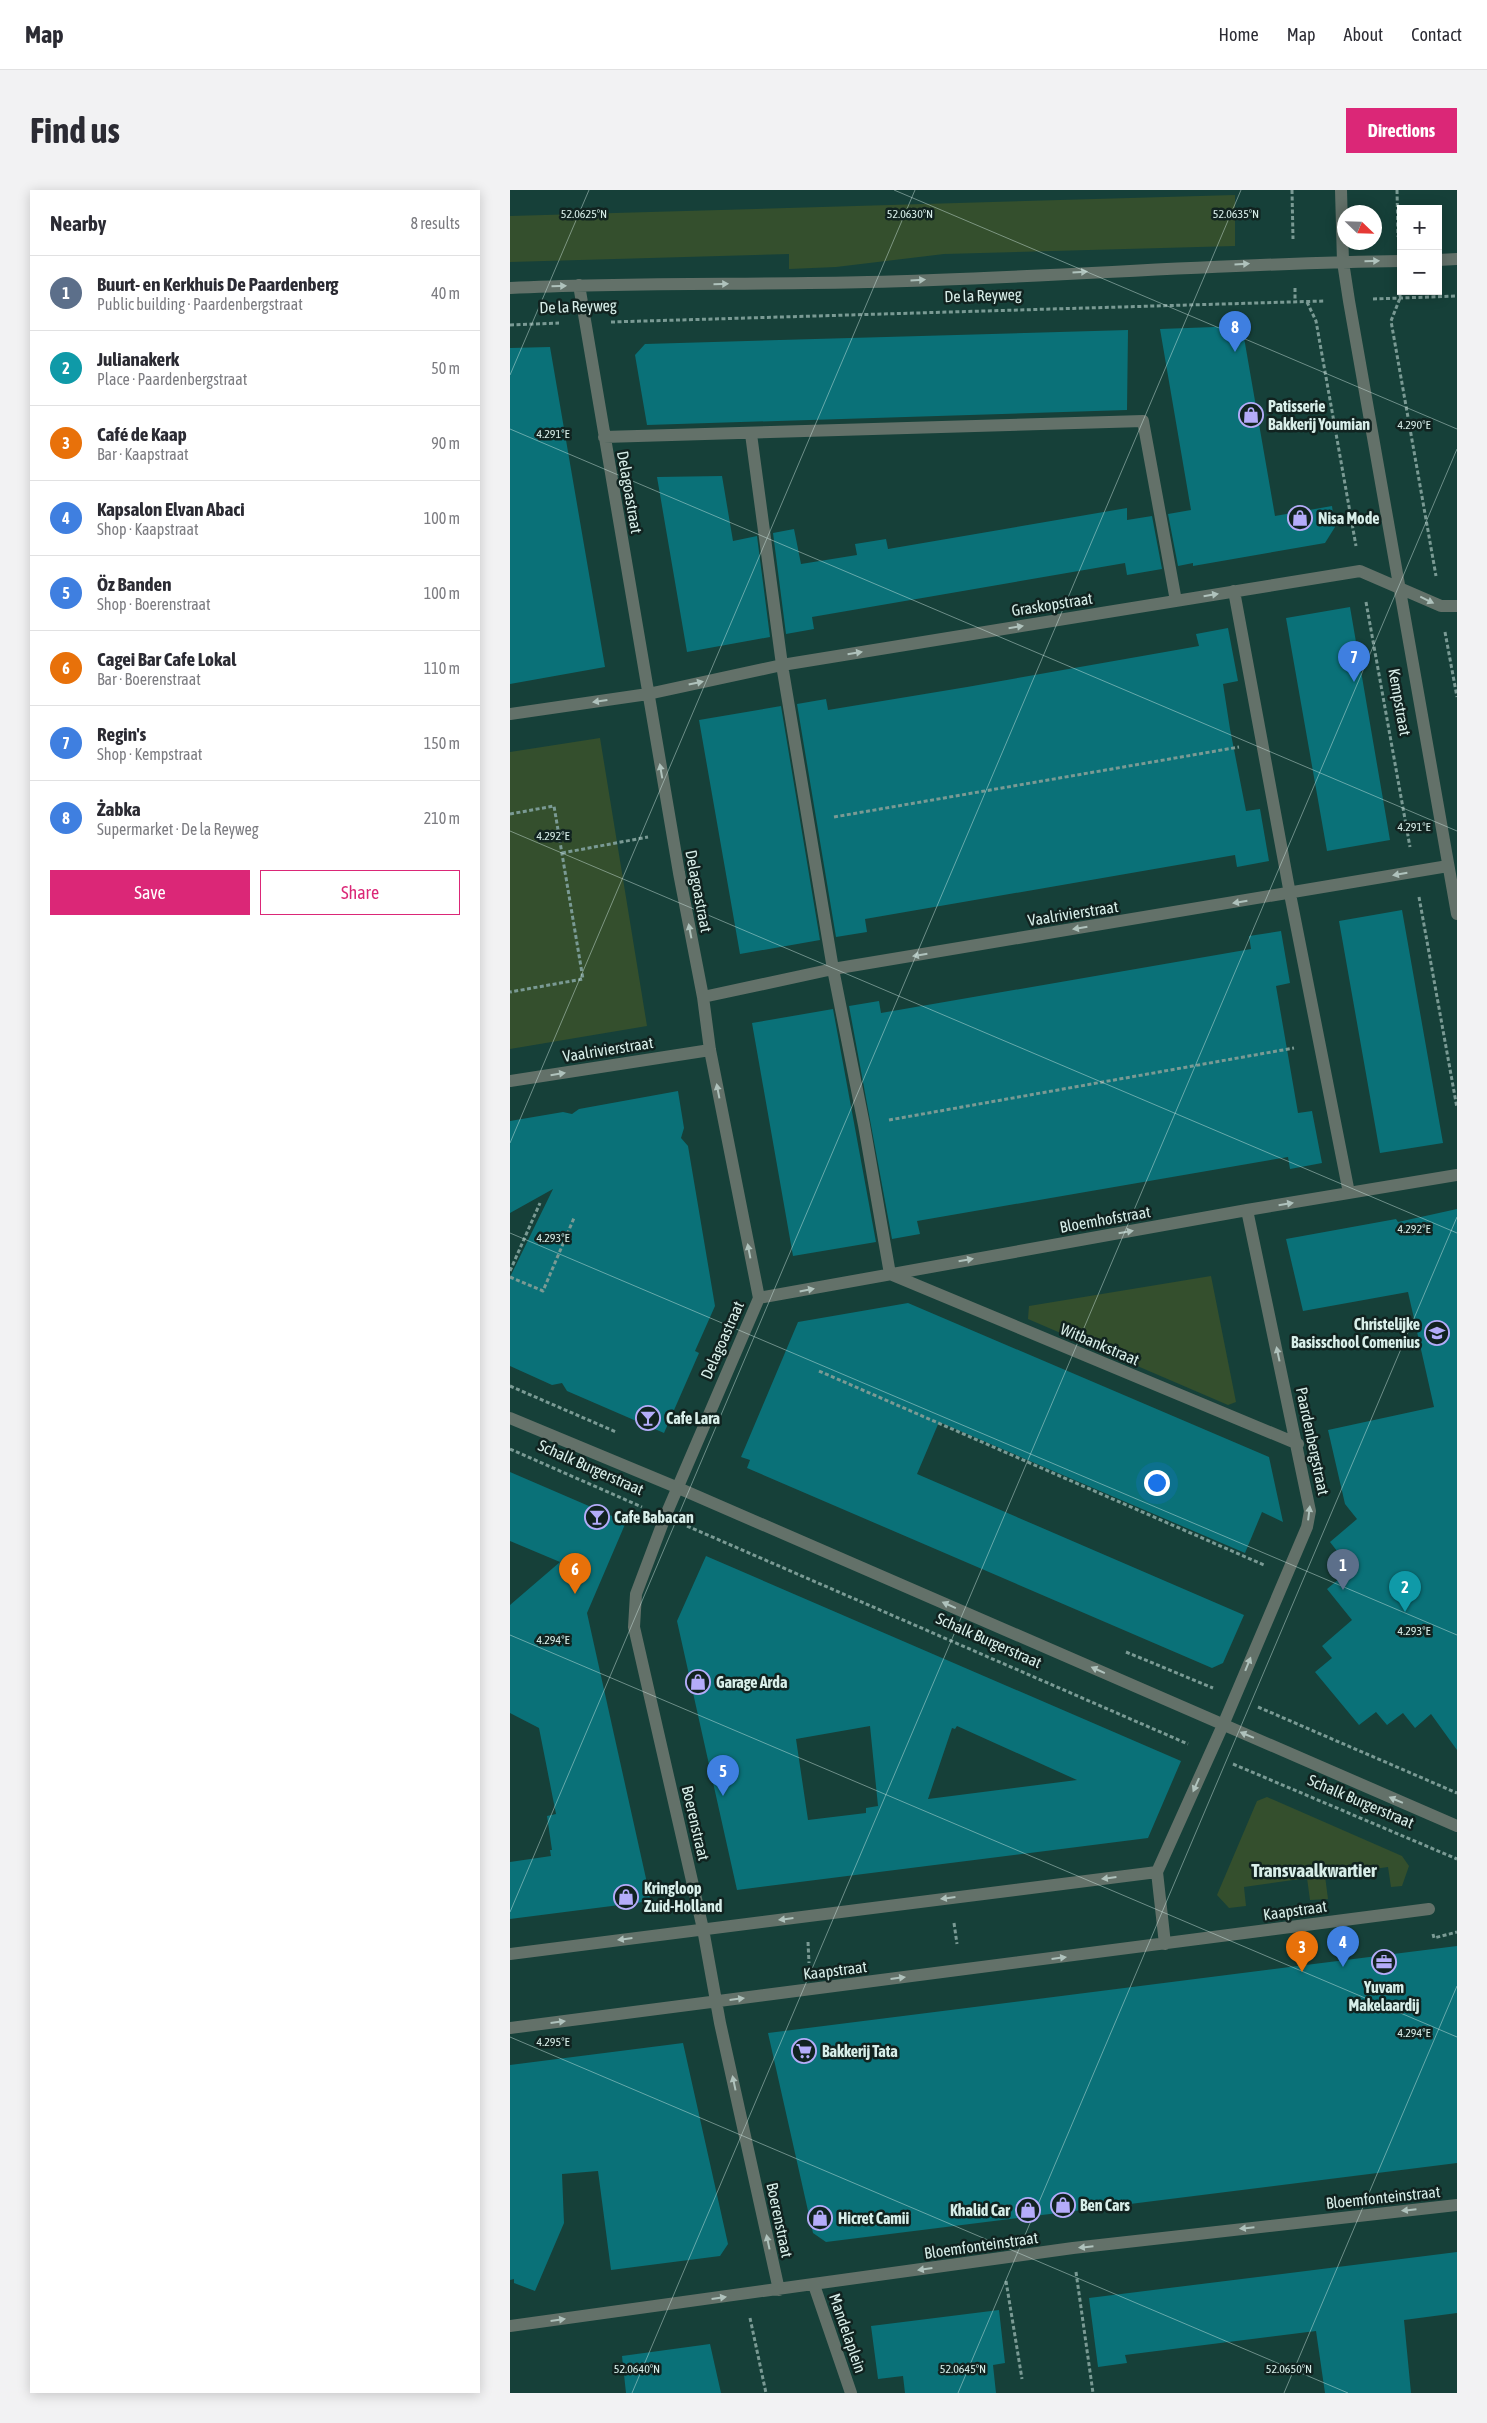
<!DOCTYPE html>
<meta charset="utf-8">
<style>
:root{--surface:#fff;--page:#f2f2f3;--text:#2b2b33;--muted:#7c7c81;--line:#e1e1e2;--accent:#db2777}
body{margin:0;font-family:"Asap Condensed",sans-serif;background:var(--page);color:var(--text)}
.controls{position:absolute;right:15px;top:15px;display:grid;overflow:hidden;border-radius:0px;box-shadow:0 2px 12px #0003}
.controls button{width:45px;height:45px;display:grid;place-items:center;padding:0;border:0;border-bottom:1px solid var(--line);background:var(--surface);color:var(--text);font:25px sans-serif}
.compass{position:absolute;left:827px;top:15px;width:45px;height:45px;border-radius:50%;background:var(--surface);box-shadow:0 2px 12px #0003;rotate:113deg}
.you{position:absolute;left:646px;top:1292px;width:18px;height:18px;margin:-12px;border:4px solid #fff;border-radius:50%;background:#1a73e8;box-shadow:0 0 0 8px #1a73e833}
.badge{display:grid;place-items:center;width:32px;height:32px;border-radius:50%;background:var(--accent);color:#fff;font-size:16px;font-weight:700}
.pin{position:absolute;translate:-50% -41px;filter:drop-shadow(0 1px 2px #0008)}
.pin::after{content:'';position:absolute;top:26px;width:18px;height:15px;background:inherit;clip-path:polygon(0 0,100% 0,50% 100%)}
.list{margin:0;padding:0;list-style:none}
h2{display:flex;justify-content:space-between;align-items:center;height:65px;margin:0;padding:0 20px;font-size:21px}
h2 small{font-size:16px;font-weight:400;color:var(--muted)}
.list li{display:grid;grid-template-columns:32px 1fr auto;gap:15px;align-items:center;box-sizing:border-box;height:75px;padding:0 20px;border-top:1px solid var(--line)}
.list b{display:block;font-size:19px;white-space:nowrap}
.list p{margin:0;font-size:16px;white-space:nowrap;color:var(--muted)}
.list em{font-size:16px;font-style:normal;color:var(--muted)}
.actions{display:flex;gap:10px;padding:15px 20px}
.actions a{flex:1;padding:11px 0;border:1px solid var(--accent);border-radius:0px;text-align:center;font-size:18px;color:var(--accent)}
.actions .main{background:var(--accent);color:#fff}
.map{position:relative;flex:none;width:947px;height:2203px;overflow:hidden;border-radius:0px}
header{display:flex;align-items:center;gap:30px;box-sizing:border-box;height:70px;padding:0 25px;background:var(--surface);border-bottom:1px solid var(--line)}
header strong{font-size:24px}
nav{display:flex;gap:28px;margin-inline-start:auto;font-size:18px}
.intro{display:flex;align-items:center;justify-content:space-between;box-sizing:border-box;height:120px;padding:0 30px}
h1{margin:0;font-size:35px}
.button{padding:12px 22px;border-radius:0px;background:var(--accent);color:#fff;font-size:18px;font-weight:700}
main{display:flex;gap:30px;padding:0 30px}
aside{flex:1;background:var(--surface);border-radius:0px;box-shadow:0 2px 12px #0003}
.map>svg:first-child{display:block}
.green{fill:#344f2d}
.building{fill:#0a7178;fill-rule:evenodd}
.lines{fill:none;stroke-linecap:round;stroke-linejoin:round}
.path{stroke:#7a9a94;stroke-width:3;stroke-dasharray:4 2.5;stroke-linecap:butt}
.minor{stroke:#637169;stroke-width:12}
.oneway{fill:#afc2bc}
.ticks{fill:none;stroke:#d8eee9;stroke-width:1;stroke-opacity:0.45}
.labels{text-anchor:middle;stroke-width:5;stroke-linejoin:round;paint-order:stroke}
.street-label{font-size:16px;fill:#d8eee9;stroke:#112320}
.poi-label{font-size:16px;font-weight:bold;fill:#d8eee9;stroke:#112320;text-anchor:start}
.quarter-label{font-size:19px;font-weight:bold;fill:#d8eee9;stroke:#112320}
.ticks-label{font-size:12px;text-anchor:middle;fill:#d8eee9;stroke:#112320;stroke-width:5;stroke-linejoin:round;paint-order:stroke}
</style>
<header>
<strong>Map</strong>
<nav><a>Home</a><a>Map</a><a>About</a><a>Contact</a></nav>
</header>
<div class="intro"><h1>Find us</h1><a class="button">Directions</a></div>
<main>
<aside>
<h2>Nearby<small>8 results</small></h2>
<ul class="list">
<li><span class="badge" style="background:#5c6f8a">1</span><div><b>Buurt- en Kerkhuis De Paardenberg</b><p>Public building · Paardenbergstraat</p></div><em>40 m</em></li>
<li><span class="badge" style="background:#0f9aa8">2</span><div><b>Julianakerk</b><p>Place · Paardenbergstraat</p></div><em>50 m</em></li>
<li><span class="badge" style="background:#e8710a">3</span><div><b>Café de Kaap</b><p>Bar · Kaapstraat</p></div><em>90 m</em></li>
<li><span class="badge" style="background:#3f7fe0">4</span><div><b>Kapsalon Elvan Abaci</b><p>Shop · Kaapstraat</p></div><em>100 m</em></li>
<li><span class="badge" style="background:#3f7fe0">5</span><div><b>Öz Banden</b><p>Shop · Boerenstraat</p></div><em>100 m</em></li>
<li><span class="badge" style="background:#e8710a">6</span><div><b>Cagei Bar Cafe Lokal</b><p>Bar · Boerenstraat</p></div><em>110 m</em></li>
<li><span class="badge" style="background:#3f7fe0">7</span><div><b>Regin's</b><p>Shop · Kempstraat</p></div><em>150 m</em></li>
<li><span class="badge" style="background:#3f7fe0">8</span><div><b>Żabka</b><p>Supermarket · De la Reyweg</p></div><em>210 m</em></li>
</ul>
<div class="actions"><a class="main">Save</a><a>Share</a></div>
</aside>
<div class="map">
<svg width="947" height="2203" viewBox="0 0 947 2203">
<rect width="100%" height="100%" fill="#164039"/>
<path class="green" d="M725,5V56L434,64L326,77L279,79V64L0,72V26Z
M90,548L137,836L0,859V562Z
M701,1086L726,1212L718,1215L518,1129L519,1116Z
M757,1607L892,1666L899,1676L892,1696L881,1697L878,1677L815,1686L818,1709L800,1710L797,1688L734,1697L736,1716L719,1718L707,1705L747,1611Z"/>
<path class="building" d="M732,136L765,326L822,316L825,337L815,353L683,376V373L668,376L658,324L681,320L650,139Z
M618,140L617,220L137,235L125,165L135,154Z
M40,157L95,477L0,494V158Z
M212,286L223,351L247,346L260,447L177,462L147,287Z
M617,318V330L642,326L652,379L617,385L615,373L302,427L304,439L276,444L263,343L284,339L291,374L347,365L345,354L376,349L378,359Z
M840,417L880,650L817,661L776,428Z
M718,438L728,491L713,494L720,539L736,621L750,619L759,671L727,677L725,665L355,729L357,742L326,747L287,514L316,509L318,520L457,497L689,456L686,444Z
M271,516L310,750L230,764L189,530Z
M892,720L933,953L870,963L829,731Z
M771,741L780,793L766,796L774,842L788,923L802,921L812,973L780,979L778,967L407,1031L410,1044L382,1049L339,816L369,811L371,823L741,759L739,746Z
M323,819L366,1052L283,1066L242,833Z
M168,901L174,938L171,948L178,956L205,1116L185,1161L189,1163L154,1243L57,1201L52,1193L42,1195L0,1176V1087L43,999L0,1023V931L53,922L62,924L69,919Z
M947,1019V1560L921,1524L905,1538L893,1523L877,1535L866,1522L849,1535L805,1482L822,1468L812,1456L842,1430L817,1399L841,1379L820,1352L847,1329L835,1314L818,1240L924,1217L898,1102L793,1121L776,1049L886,1029L888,1032Z
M398,1113L759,1267L773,1332L752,1322L735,1363L429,1232L407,1284L734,1425L713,1473L702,1478L237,1278L240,1270L231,1267L288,1132Z
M0,1282L116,1332L77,1423L141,1711L0,1729V1672L41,1666L40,1660H42L37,1626L46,1624L29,1538L0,1523V1415L50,1372L0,1351Z
M196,1366L671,1571L638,1648L227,1700L167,1431ZM360,1536L368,1616L356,1618V1623L298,1630L286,1549ZM447,1536L567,1590L418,1609L442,1538L445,1539Z
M947,1756V1973L316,2052L303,2043L258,1843Z
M173,1853L218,2054L210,2066L101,2080L88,1981L52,1984L54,2033L25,2101L4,2093V2089L0,2090V1875Z
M947,2062V2123L894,2130L901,2203H815L806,2141L615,2165L617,2173L588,2177L579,2108Z
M489,2120L495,2173L483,2175L486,2203H395L393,2186L368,2189L361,2136Z
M200,2154L211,2203H116L112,2166Z"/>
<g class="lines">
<path class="path" d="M782,0L783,49
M887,0L888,47
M890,96V108L881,131L926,386
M785,98V112
M863,109L947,106
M797,112L806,131L846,356
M101,132L814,111
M0,135L49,133
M856,412L900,657
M935,442L947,507
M0,624L44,616L73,789L0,802
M324,627L729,557
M52,663L138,647
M909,707L947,918
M379,930L784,858
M0,1081L30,1013
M0,1087L33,1101L64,1028
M309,1181L754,1375
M0,1196L106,1242
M0,1259L132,1317
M177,1336L678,1554
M616,1462L703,1498
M748,1517L947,1603
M723,1574L947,1669
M444,1733L447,1754
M923,1744L924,1748L947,1742
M298,1752L299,1773
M566,2082L583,2203
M496,2091L512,2189
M240,2128L256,2203"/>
<path class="minor" d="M831,0L833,72L839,111L947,724
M928,70L947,69
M69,95L169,683L193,807L200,860L249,1108L155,1327L126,1404L124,1437L193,1739L210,1833L269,2100
M0,98C119,92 239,95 358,92C536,88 713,73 891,71
M241,244L272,475L323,779L354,935L380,1084L788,1254
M94,247L633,231L666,411
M724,401L780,704L839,1003
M0,524L138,504L272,475L850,381L931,416H947
M193,807L323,779L938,676
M0,891L200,860
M249,1108L737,1020L947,985
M0,1228L166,1297L947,1636
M655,1754L647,1682L713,1535L797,1337L800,1321L737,1020
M0,1764L647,1682
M0,1838L919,1719
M304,2095L341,2203
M0,2136L563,2058L947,2015"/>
</g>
<defs><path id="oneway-solid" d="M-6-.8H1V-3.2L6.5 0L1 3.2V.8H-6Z" transform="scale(1.25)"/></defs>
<g class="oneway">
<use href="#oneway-solid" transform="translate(862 71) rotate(-1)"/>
<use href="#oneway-solid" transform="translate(732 74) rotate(-3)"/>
<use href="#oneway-solid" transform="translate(570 82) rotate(-3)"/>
<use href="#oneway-solid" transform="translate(408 90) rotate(-3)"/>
<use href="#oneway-solid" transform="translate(211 94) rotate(-1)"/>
<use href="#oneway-solid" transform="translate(49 96) rotate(-2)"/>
<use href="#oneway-solid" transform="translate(701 405) rotate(-9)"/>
<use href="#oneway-solid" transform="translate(917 410) rotate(26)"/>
<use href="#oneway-solid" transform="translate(506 437) rotate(-9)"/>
<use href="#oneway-solid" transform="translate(345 463) rotate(-9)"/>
<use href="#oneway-solid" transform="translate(186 493) rotate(-12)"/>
<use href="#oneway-solid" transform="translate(90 511) rotate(172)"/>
<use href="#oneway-solid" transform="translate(151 581) rotate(-100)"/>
<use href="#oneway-solid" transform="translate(890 684) rotate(170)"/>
<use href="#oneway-solid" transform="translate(730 712) rotate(171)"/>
<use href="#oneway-solid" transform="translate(570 738) rotate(171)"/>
<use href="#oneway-solid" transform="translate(180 741) rotate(-101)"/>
<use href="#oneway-solid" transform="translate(410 765) rotate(171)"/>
<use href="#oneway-solid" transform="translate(48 884) rotate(-9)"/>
<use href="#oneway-solid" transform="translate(208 901) rotate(-101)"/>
<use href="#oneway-solid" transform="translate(776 1014) rotate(-9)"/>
<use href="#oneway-solid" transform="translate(616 1042) rotate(-10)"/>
<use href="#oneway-solid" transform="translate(239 1061) rotate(-101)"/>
<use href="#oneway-solid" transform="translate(456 1070) rotate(-10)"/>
<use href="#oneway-solid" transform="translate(297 1100) rotate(-11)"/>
<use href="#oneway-solid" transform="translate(768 1164) rotate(-102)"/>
<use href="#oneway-solid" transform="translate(799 1323) rotate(-83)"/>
<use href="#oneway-solid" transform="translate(439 1415) rotate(-156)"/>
<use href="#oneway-solid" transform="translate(738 1474) rotate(-68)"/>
<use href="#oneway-solid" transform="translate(588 1480) rotate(-156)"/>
<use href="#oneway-solid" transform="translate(737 1545) rotate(-157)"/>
<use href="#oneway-solid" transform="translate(686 1595) rotate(114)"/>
<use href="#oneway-solid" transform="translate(886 1610) rotate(-157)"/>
<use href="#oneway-solid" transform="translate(599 1688) rotate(173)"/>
<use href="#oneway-solid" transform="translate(438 1708) rotate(173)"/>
<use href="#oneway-solid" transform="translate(276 1729) rotate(173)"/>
<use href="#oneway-solid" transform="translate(115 1749) rotate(173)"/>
<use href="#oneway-solid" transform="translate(549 1768) rotate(-7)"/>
<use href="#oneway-solid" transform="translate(388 1788) rotate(-7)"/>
<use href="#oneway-solid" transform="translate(227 1809) rotate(-7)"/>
<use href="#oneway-solid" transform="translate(48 1832) rotate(-7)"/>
<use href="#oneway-solid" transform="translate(224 1893) rotate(-102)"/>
<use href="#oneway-solid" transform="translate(899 2020) rotate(174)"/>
<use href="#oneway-solid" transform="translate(737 2038) rotate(174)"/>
<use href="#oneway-solid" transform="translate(258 2052) rotate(-102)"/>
<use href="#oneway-solid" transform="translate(576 2057) rotate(174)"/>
<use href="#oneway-solid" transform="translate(415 2079) rotate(172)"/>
<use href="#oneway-solid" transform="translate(209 2108) rotate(-8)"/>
<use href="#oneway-solid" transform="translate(48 2130) rotate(-8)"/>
</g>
<path class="ticks" d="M384,0L947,239M0,185L79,0M0,239L947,641M0,641L947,1043M0,953L405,0M0,1043L947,1445M0,1445L947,1847M0,1722L731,0M0,1847L838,2203M122,2203L947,259M448,2203L947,1027M774,2203L947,1796"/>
<defs>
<symbol id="shop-ring" viewBox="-11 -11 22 22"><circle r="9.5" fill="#112320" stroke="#b4acf9" stroke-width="1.5"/><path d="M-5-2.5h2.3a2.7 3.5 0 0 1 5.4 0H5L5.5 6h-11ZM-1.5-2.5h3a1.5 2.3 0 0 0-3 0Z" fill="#b4acf9"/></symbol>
<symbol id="school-ring" viewBox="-11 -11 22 22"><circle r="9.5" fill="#112320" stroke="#b4acf9" stroke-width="1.5"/><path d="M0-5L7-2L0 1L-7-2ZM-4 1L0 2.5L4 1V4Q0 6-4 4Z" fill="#b4acf9"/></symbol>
<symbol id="bar-ring" viewBox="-11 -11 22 22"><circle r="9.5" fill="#112320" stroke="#b4acf9" stroke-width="1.5"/><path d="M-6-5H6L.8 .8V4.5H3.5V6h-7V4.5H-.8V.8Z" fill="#b4acf9"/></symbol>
<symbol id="office-ring" viewBox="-11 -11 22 22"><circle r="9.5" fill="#112320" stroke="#b4acf9" stroke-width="1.5"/><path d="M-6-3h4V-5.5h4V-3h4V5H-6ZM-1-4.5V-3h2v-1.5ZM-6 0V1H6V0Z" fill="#b4acf9"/></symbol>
<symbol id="supermarket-ring" viewBox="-11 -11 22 22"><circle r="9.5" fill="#112320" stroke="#b4acf9" stroke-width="1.5"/><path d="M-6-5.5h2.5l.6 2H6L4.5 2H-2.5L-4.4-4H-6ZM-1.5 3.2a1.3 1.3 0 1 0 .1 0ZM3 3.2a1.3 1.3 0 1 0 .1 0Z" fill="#b4acf9"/></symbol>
</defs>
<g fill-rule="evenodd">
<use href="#shop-ring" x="727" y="211" width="28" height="28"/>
<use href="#shop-ring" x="776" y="314" width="28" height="28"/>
<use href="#school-ring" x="913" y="1129" width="28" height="28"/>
<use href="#bar-ring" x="124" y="1214" width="28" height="28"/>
<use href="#bar-ring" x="73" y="1313" width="28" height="28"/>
<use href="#shop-ring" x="174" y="1478" width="28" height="28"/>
<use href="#shop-ring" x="102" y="1693" width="28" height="28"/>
<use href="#office-ring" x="860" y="1758" width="28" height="28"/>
<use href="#supermarket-ring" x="280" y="1847" width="28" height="28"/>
<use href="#shop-ring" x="539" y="2001" width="28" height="28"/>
<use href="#shop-ring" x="504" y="2006" width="28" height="28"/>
<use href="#shop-ring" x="296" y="2014" width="28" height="28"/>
</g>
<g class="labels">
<g class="street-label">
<text transform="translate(473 105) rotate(-2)" y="6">De la Reyweg</text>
<text transform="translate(68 116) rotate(-2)" y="6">De la Reyweg</text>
<text transform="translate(120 302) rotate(80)" y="6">Delagoastraat</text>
<text transform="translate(542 414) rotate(-9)" y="6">Graskopstraat</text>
<text transform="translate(890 512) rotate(80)" y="6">Kempstraat</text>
<text transform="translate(189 701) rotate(79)" y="6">Delagoastraat</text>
<text transform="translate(563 723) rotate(-9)" y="6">Vaalrivierstraat</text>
<text transform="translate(98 859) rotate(-9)" y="6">Vaalrivierstraat</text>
<text transform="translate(595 1029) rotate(-10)" y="6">Bloemhofstraat</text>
<text transform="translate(212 1150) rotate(-66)" y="6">Delagoastraat</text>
<text transform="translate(590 1154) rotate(23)" y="6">Witbankstraat</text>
<text transform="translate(803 1251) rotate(78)" y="6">Paardenbergstraat</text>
<text transform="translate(81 1277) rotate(24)" y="6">Schalk Burgerstraat</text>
<text transform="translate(479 1450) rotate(24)" y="6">Schalk Burgerstraat</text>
<text transform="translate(851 1611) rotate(23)" y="6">Schalk Burgerstraat</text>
<text transform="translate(186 1633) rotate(77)" y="6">Boerenstraat</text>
<text transform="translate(785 1720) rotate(-8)" y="6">Kaapstraat</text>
<text transform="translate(325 1780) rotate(-7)" y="6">Kaapstraat</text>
<text transform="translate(873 2007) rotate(-6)" y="6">Bloemfonteinstraat</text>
<text transform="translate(270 2030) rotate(78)" y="6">Boerenstraat</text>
<text transform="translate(471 2055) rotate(-8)" y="6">Bloemfonteinstraat</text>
<text transform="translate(338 2143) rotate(71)" y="6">Mandelaplein</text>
</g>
<g class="poi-label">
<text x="758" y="222">Patisserie<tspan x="758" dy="18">Bakkerij Youmian</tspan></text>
<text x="808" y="334">Nisa Mode</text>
<text x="910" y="1140" text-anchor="end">Christelijke<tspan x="910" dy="18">Basisschool Comenius</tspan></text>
<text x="156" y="1234">Cafe Lara</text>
<text x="104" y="1333">Cafe Babacan</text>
<text x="206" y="1498">Garage Arda</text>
<text x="134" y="1704">Kringloop<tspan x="134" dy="18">Zuid-Holland</tspan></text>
<text x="874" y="1803" text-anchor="middle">Yuvam<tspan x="874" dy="18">Makelaardij</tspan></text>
<text x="312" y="1867">Bakkerij Tata</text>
<text x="570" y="2021">Ben Cars</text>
<text x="500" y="2026" text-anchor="end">Khalid Car</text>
<text x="328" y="2034">Hicret Camii</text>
</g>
<g class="quarter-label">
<text x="804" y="1687">Transvaalkwartier</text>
</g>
</g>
<g class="ticks-label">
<text x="74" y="28">52.0625°N</text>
<text x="400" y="28">52.0630°N</text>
<text x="726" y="28">52.0635°N</text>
<text x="904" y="239">4.290°E</text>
<text x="43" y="248">4.291°E</text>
<text x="904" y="641">4.291°E</text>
<text x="43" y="650">4.292°E</text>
<text x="904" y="1043">4.292°E</text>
<text x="43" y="1052">4.293°E</text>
<text x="904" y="1445">4.293°E</text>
<text x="43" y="1454">4.294°E</text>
<text x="904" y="1847">4.294°E</text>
<text x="43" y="1856">4.295°E</text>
<text x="127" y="2183">52.0640°N</text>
<text x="453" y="2183">52.0645°N</text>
<text x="779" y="2183">52.0650°N</text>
</g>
</svg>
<div class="controls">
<button>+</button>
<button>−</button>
</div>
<svg class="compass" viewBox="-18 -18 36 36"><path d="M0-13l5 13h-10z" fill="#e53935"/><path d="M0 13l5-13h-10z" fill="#7c7c81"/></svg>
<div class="you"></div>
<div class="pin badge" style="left:833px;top:1400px;background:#5c6f8a">1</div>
<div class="pin badge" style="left:895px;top:1422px;background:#0f9aa8">2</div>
<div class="pin badge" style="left:792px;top:1782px;background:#e8710a">3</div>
<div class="pin badge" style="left:833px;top:1777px;background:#3f7fe0">4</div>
<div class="pin badge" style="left:213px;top:1606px;background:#3f7fe0">5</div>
<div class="pin badge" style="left:65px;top:1404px;background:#e8710a">6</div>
<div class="pin badge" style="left:844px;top:492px;background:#3f7fe0">7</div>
<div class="pin badge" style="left:725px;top:162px;background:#3f7fe0">8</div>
</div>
</main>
